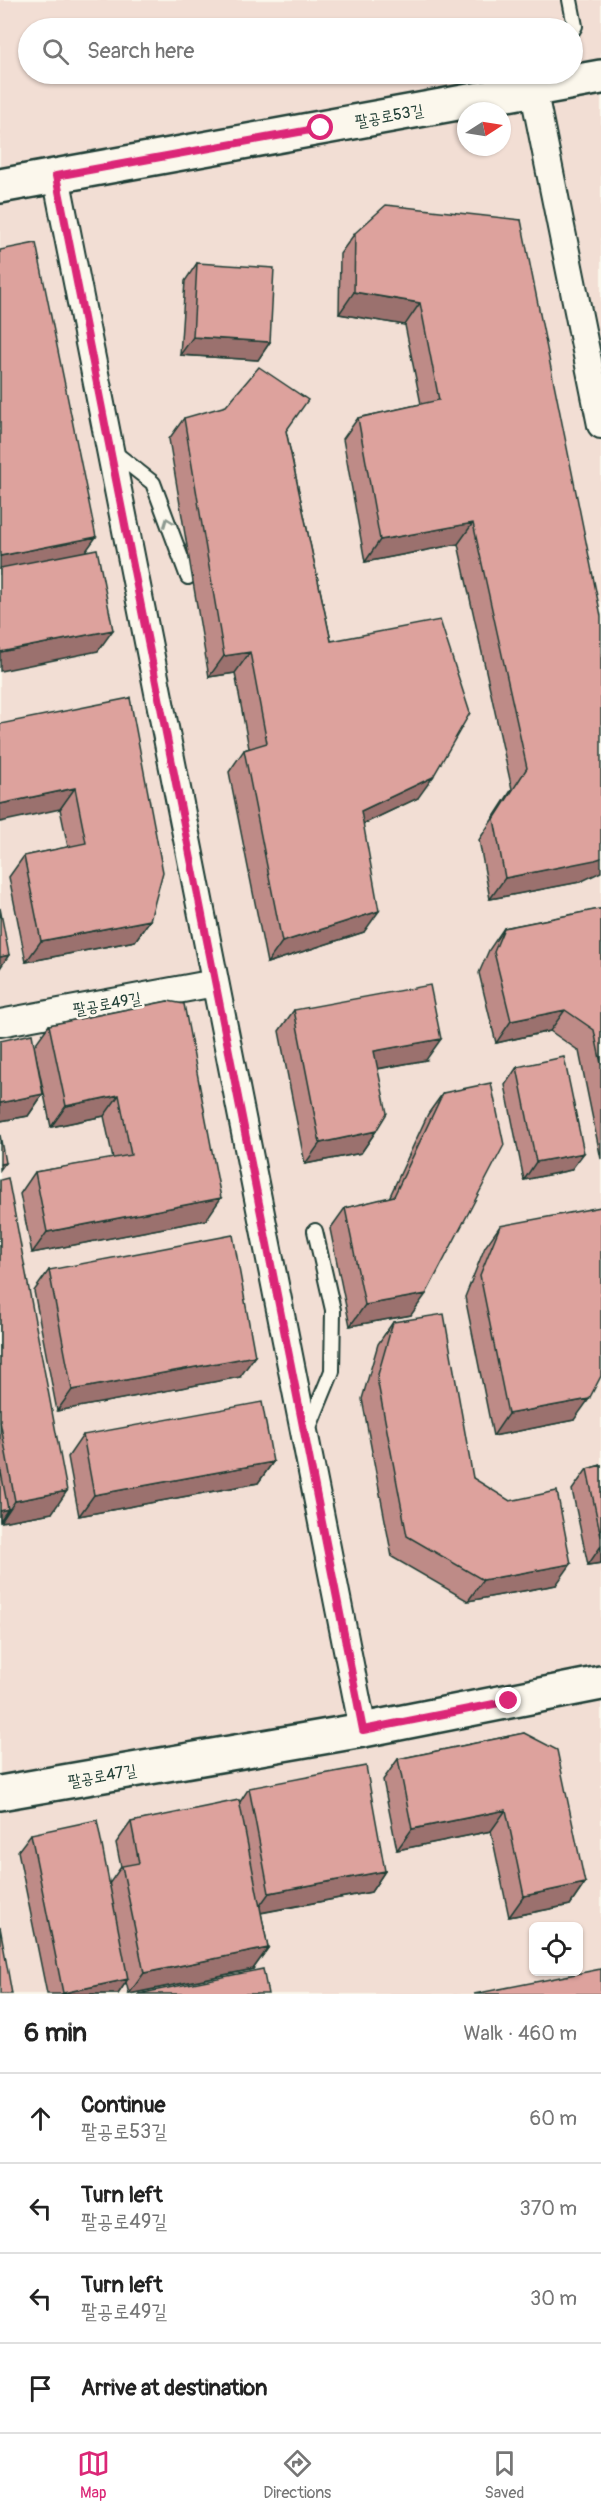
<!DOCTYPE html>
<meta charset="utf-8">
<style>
:root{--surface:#fff;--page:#f6f6f6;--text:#222;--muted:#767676;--line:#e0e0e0;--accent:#db2777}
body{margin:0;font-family:Pangolin,"Poor Story",sans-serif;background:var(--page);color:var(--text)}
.controls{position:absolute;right:18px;bottom:18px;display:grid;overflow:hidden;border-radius:9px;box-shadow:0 2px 4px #0004}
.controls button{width:54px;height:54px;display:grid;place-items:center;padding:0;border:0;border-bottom:2px solid var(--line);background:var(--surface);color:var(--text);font:30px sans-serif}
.compass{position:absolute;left:457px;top:102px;width:54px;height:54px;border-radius:50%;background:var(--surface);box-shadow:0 2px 4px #0004;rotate:78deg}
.stop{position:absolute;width:18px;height:18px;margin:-14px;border:4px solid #db2777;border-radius:50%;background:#fff}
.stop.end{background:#db2777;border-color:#fff;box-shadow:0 2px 6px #0008}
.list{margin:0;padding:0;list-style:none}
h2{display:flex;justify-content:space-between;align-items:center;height:78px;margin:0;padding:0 24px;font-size:26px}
h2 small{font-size:20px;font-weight:400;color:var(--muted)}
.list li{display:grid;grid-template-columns:39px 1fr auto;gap:18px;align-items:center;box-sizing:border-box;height:90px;padding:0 24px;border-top:2px solid var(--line)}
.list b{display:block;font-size:22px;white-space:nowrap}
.list p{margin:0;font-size:20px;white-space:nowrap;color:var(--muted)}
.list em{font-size:20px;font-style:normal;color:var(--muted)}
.icon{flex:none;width:33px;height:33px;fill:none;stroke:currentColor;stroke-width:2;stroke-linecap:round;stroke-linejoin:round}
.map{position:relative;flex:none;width:601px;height:1994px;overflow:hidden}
.search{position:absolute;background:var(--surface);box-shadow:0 2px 4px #0004;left:18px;right:18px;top:18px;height:66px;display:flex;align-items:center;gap:15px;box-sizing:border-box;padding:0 21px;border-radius:33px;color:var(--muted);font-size:22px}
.sheet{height:438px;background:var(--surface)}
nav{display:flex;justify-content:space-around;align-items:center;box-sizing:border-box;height:84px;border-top:2px solid var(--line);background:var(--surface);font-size:16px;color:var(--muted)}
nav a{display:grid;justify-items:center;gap:3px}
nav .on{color:var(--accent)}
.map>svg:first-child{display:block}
.built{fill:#f2ded4;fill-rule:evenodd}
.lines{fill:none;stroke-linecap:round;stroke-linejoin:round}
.lane-casing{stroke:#1f3d34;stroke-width:18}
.street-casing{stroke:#1f3d34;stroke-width:30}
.secondary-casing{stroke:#1f3d34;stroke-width:38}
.lane{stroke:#fbf7ec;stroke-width:14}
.street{stroke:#fbf7ec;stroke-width:26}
.secondary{stroke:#fbf7ec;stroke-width:33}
.wall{fill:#be8b87;stroke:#1f3d34;stroke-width:1.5}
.shaded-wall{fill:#9b716e;stroke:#1f3d34;stroke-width:1.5}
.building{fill:#dda29d;stroke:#1f3d34;stroke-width:1.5}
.oneway{stroke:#8d9a90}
.route{stroke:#db2777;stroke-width:8}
.labels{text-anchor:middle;stroke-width:5;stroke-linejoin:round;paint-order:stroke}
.street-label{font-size:16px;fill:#1f3d34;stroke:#fbf7ec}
</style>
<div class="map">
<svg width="601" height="1994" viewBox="0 0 601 1994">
<rect width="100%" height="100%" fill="#fbf7ec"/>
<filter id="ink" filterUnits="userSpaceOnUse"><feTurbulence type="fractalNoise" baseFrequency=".0167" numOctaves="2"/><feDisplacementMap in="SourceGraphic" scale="12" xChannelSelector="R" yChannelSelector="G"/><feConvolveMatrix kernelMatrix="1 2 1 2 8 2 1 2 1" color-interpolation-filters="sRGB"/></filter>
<g filter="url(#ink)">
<path class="built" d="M0,0H601V1994H0ZM28,28H572V74H28ZM466,111H502V147H466ZM534,1926H578V1972H534Z"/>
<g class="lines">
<defs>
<path id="lane" d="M570,0L575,26L572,31
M111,450L153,483L188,577
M307,1432L332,1371L333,1310L315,1231"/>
<path id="street" d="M533,88L601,425
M56,176L363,1730
M0,1023L215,983"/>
<path id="secondary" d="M0,186L601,77
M0,1793L363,1730L601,1683"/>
</defs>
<use href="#lane" class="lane-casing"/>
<use href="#street" class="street-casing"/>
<use href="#secondary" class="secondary-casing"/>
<use href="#lane" class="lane"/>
<use href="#street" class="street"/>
<use href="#secondary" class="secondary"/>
</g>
<path class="wall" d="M521,220L580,882L490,899L479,840L512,789L458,544L365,562L343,439L358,418L421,404L405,325L339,314L340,254L355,233Z
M197,263L270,342L258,360L180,355L185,281Z
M184,418L286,431L331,641L418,798L363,824L364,932L267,963L229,772L244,750L249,748L235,673L209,677L169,439Z
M130,698L150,920L135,941L26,962L9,877L24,856L68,847L60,809Z
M601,909V1159L579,1051L550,1031L496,1043L479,973L489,950L504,928Z
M168,1001L206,1220L32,1253L20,1194L35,1172L113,1159L104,1116L51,1127L34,1047L43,1094L28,1116L0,1121V1041L34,1046L49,1025Z
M294,1010L426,1060L378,1069L376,1131L361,1153L305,1164L279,1031Z
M517,1067L571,1170L524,1180L505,1085Z
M443,1093L411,1315L350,1326L330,1229L345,1208L389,1198L428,1114Z
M0,1180L52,1513L1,1522L0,1521Z
M500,1226L574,1420L493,1436L465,1297L485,1247Z
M49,1270L240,1377L57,1411L34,1291Z
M393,1322L473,1478L556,1585L468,1601L392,1557L362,1399L378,1344Z
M83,1435L273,1462L258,1483L79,1516L68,1457Z
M601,1465V1563L588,1565L572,1490L587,1469Z
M524,1733L585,1883L570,1905L509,1917L491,1831L397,1850L383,1780L398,1759Z
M249,1788L385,1871L371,1892L261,1913L268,1948L253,1969L129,1994L126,1982L118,1994H47L18,1851L31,1834L109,1884L121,1867L116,1843L131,1822L240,1802Z"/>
<path class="shaded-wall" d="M354,292L420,303L405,325L339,314Z
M193,337L270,342L258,360L180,355Z
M473,523L458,544L365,562L380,540Z
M96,537L81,558L0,574V556Z
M113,630L98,651L0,671V652Z
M250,652L235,673L209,677L224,656Z
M433,777L418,798L346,832L361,811Z
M75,788L60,809L0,822V804Z
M601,858V872L580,882L490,899L505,878Z
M379,911L364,932L267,963L282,942Z
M150,920L135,941L26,962L41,941Z
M9,955L0,968V957Z
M565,1010L550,1031L496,1043L511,1021Z
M441,1039L426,1060L359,1072L374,1051Z
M43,1094L28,1116L0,1121V1103Z
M119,1095L104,1116L51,1127L66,1106Z
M376,1131L361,1153L305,1164L320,1143Z
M584,1153L571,1170L524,1180L536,1162Z
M5,1163L0,1170V1164Z
M221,1198L206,1220L32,1253L47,1232Z
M426,1294L411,1315L350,1326L365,1305Z
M255,1356L240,1377L57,1411L72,1390Z
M589,1399L574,1420L493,1436L508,1414Z
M273,1462L258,1483L79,1516L94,1495Z
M67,1491L52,1513L1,1522L15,1501Z
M8,1509L0,1521V1511Z
M601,1546V1563L588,1565Z
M571,1564L556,1585L468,1601L483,1580Z
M506,1810L491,1831L397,1850L412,1829Z
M385,1871L371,1892L254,1914L269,1893Z
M585,1883L570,1905L509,1917L524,1896Z
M268,1948L253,1969L129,1994L144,1973Z
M128,1979L118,1994H62L63,1993Z"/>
<path class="building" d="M386,205L521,220L601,616V858L595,860L505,878L494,819L527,768L473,523L380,540L358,418L439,400L420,303L354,292L355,233Z
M36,243L96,537L0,556V250Z
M197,263L274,268L270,342L193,337Z
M259,367L308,400L286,431L331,641L440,620L470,713L433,777L361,811L379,911L282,942L244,750L267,743L250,652L224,656L184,418L226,406Z
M97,549L113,630L0,652V568Z
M130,698L163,872L150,920L41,941L24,856L86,843L75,788L0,804V724Z
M0,908L9,955L0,957Z
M599,909H601V1064L594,1030L565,1010L511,1021L494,952L504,928Z
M430,985L441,1039L374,1051L387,1113L376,1131L320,1143L294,1010Z
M168,1001L184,1004L221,1198L47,1232L35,1172L131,1155L119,1095L66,1106L49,1025Z
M32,1034L43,1094L0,1103V1041Z
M564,1057L584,1153L536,1162L517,1067Z
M491,1083L504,1145L426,1294L365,1305L345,1208L394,1196L443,1093Z
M0,1135L5,1163L0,1164Z
M8,1178L67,1491L15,1501L0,1421V1180Z
M601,1207V1376L589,1399L508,1414L480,1275L500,1226Z
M233,1235L255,1356L72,1390L49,1270Z
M444,1314L473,1478L510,1501L557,1491L571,1564L483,1580L407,1536L377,1378L393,1322Z
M262,1402L273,1462L94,1495L83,1435Z
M601,1465V1537L587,1469Z
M0,1467L8,1509L0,1511Z
M524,1733L557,1750L585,1883L524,1896L506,1810L412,1829L398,1759Z
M366,1766L385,1871L269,1893L249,1788Z
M239,1800L268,1948L144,1973L122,1866L139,1863L131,1822Z
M97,1820L128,1979L63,1993L31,1834Z
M0,1927L12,1994H0Z
M263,1969L268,1994H138Z
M601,1969V1994H474Z"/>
<defs><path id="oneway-chevron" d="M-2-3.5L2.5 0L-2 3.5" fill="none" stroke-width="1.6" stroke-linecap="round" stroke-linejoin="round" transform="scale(1.5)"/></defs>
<use class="oneway" href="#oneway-chevron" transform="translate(168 522) rotate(-111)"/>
</g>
<g class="lines" filter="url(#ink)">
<path class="route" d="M321,128L56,176L363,1730L509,1701"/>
</g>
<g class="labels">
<g class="street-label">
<text transform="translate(389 115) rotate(-10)" y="6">팔공로53길</text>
<text transform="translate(107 1003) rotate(-10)" y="6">팔공로49길</text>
<text transform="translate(102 1775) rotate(-10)" y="6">팔공로47길</text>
</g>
</g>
</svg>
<div class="controls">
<button><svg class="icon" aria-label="locate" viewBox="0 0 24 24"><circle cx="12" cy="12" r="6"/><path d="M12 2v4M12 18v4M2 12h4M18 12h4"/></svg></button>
</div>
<svg class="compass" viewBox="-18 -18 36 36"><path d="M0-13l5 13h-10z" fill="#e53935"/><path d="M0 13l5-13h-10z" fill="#767676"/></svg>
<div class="stop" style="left:321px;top:128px"></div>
<div class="stop end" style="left:509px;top:1701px"></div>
<div class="search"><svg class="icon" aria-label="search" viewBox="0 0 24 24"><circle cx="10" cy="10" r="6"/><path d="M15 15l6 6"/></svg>Search here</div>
</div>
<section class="sheet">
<h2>6 min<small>Walk · 460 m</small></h2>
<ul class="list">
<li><svg class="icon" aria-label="ahead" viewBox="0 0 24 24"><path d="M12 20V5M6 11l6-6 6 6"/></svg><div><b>Continue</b><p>팔공로53길</p></div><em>60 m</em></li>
<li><svg class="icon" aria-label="left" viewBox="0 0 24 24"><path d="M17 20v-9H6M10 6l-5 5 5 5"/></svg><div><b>Turn left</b><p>팔공로49길</p></div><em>370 m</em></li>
<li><svg class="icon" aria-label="left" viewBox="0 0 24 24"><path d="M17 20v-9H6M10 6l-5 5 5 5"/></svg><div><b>Turn left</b><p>팔공로49길</p></div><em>30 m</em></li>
<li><svg class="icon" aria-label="arrive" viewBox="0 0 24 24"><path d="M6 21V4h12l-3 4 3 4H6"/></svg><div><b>Arrive at destination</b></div></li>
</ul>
</section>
<nav>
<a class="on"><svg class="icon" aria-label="map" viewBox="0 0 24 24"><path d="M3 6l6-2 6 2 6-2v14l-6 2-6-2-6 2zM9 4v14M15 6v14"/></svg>Map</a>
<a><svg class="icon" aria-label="directions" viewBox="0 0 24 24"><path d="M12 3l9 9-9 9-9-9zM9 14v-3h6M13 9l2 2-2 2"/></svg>Directions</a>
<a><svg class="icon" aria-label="saved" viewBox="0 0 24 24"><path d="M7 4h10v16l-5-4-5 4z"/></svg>Saved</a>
</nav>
